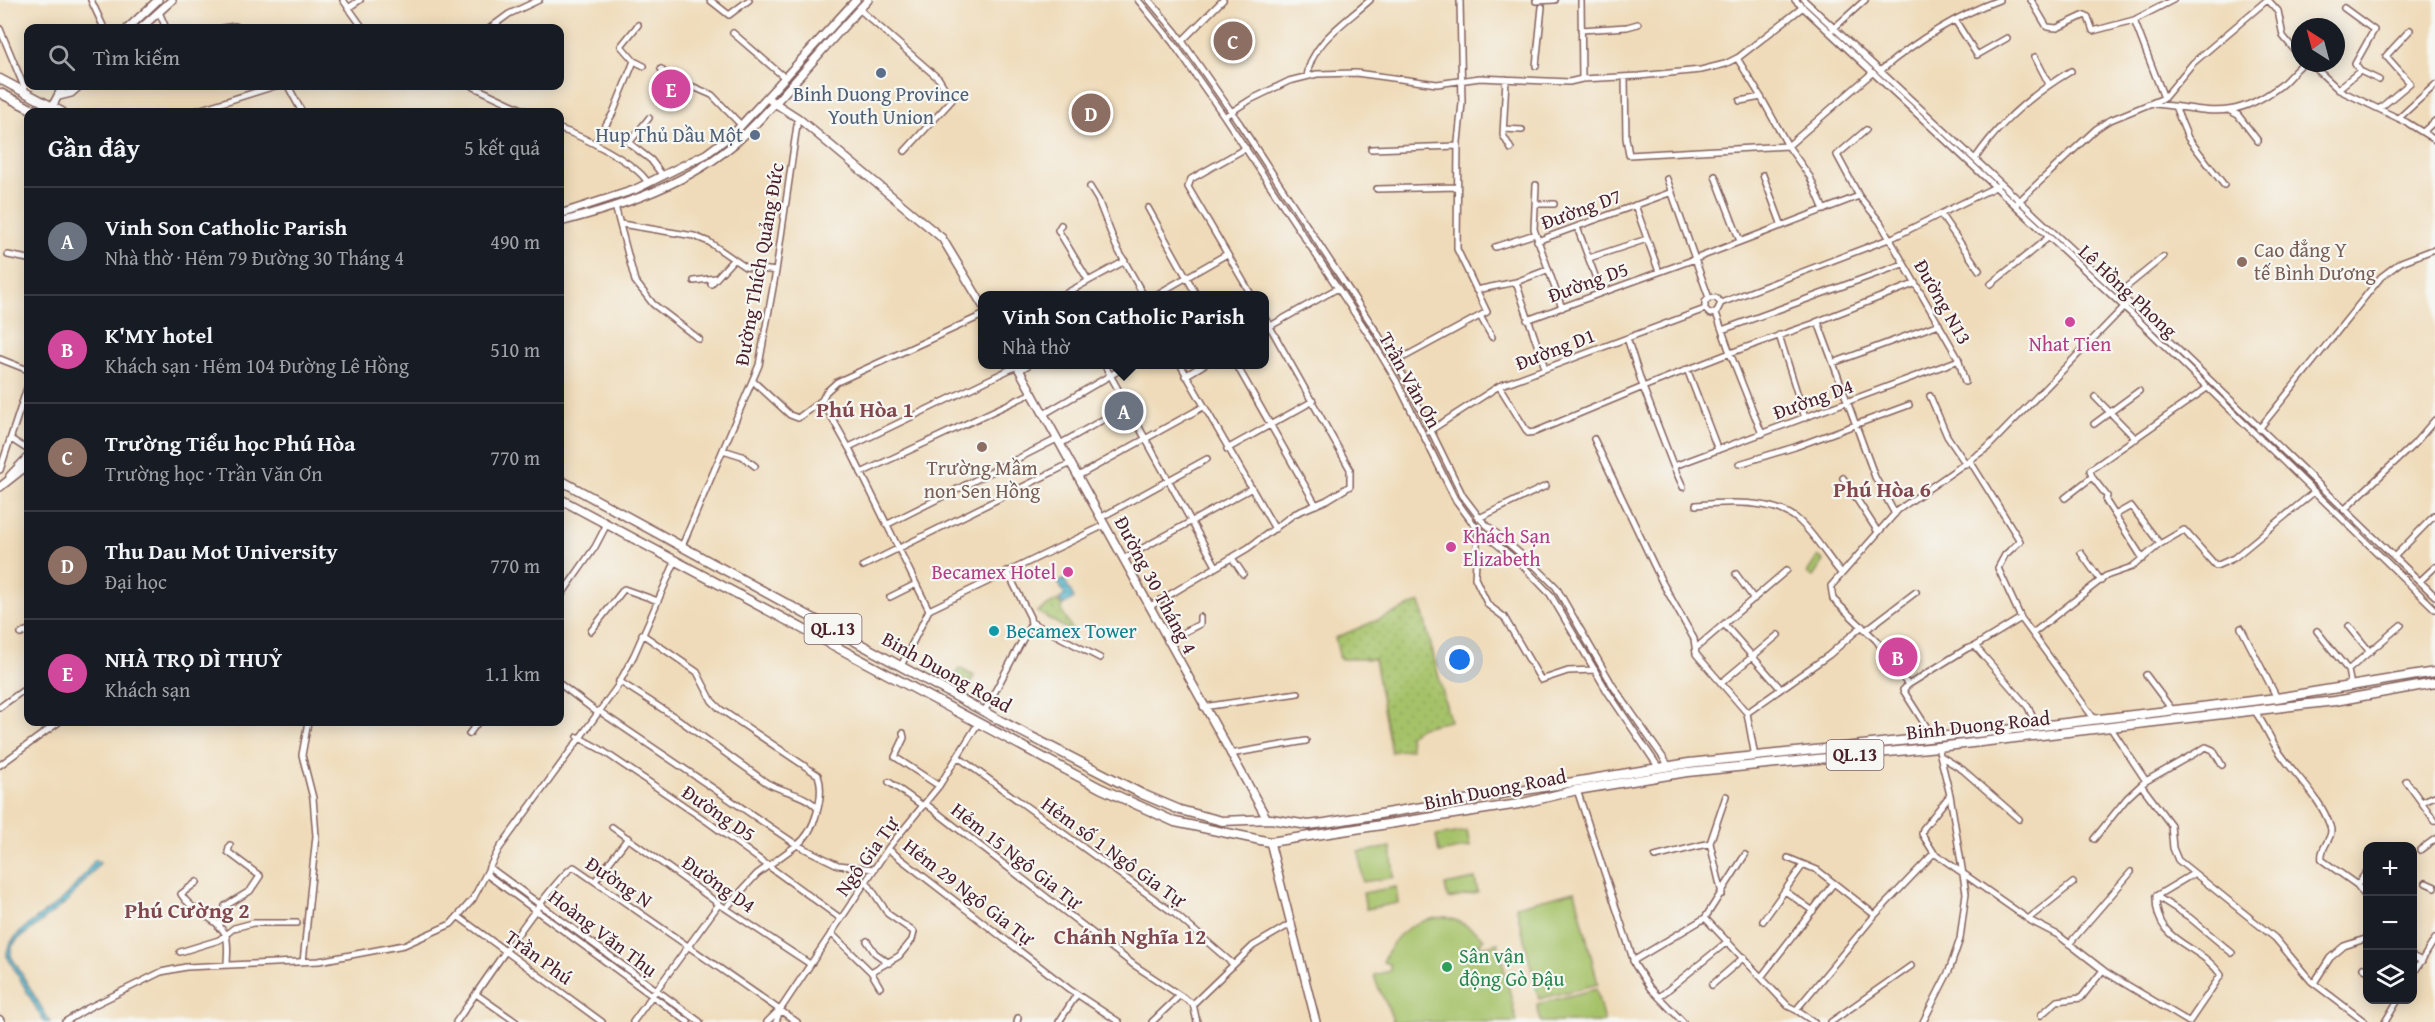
<!DOCTYPE html>
<html lang="vi">
<meta charset="utf-8">
<style>
:root{--surface:#171b24;--page:#242831;--text:#f1f3f6;--muted:#9ea1a6;--line:#363941;--accent:#7c3aed}
body{margin:0;font-family:"Gentium Book Plus",serif;background:var(--page);color:var(--text)}
.controls{position:absolute;right:18px;bottom:18px;display:grid;overflow:hidden;border-radius:12px;box-shadow:0 3px 15px #0003}
.controls button{width:54px;height:54px;display:grid;place-items:center;padding:0;border:0;border-bottom:2px solid var(--line);background:var(--surface);color:var(--text);font:30px sans-serif}
.compass{position:absolute;left:2291px;top:18px;width:54px;height:54px;border-radius:50%;background:var(--surface);box-shadow:0 3px 15px #0003;rotate:324deg}
.you{position:absolute;left:1460px;top:660px;width:21px;height:21px;margin:-15px;border:4px solid #fff;border-radius:50%;background:#1a73e8;box-shadow:0 0 0 9px #1a73e833}
.badge{display:grid;place-items:center;width:39px;height:39px;border-radius:50%;background:var(--accent);color:#fff;font-size:20px;font-weight:700}
.pin{position:absolute;translate:-50% -50%;border:3px solid #fff;box-shadow:0 2px 6px #0006}
.popup{position:absolute;left:978px;top:291px;width:291px;height:78px;box-sizing:border-box;display:grid;place-content:center;border-radius:12px;background:var(--surface);filter:drop-shadow(0 2px 4px #0005);font-size:20px;white-space:nowrap;color:var(--muted)}
.popup b{font-size:22px;color:var(--text)}
.popup::after{content:'';position:absolute;left:50%;top:100%;margin-left:-12px;border:12px solid transparent;border-top-color:var(--surface)}
.list{margin:0;padding:0;list-style:none}
h2{display:flex;justify-content:space-between;align-items:center;height:78px;margin:0;padding:0 24px;font-size:26px}
h2 small{font-size:20px;font-weight:400;color:var(--muted)}
.list li{display:grid;grid-template-columns:39px 1fr auto;gap:18px;align-items:center;box-sizing:border-box;height:108px;padding:0 24px;border-top:2px solid var(--line)}
.list b{display:block;font-size:22px;white-space:nowrap}
.list p{margin:0;font-size:20px;white-space:nowrap;color:var(--muted)}
.list em{font-size:20px;font-style:normal;color:var(--muted)}
.icon{flex:none;width:33px;height:33px;fill:none;stroke:currentColor;stroke-width:2;stroke-linecap:round;stroke-linejoin:round}
.map{position:relative;flex:none;width:2435px;height:1022px;overflow:hidden}
.search{position:absolute;background:var(--surface);box-shadow:0 3px 15px #0003;left:24px;top:24px;width:540px;height:66px;display:flex;align-items:center;gap:15px;box-sizing:border-box;padding:0 21px;border-radius:12px;color:var(--muted);font-size:22px}
.panel{position:absolute;background:var(--surface);box-shadow:0 3px 15px #0003;left:24px;top:108px;width:540px;height:618px;border-radius:12px}
.map>svg:first-child{display:block}
.grass{fill:url(#grass-dots);stroke:#78704a;stroke-width:1.5}
.garden{fill:#a6c269;stroke:#78704a;stroke-width:1.5}
.water{fill:url(#water-rules);stroke:#4c6a7b;stroke-width:1.5}
.lines{fill:none;stroke-linecap:round;stroke-linejoin:round}
.minor-casing{stroke:#84615d;stroke-width:8}
.major-casing{stroke:#84615d;stroke-width:10}
.highway-casing{stroke:#84615d;stroke-width:11}
.minor{stroke:#fff;stroke-width:5}
.major{stroke:#fff;stroke-width:7}
.highway{stroke:#fff;stroke-width:8}
.service-dot{fill:#5c6f8a;stroke:#f6f6f2;stroke-width:2}
.education-dot{fill:#8d6e63;stroke:#f6f6f2;stroke-width:2}
.hotel-dot{fill:#d1479c;stroke:#f6f6f2;stroke-width:2}
.culture-dot{fill:#0f9aa8;stroke:#f6f6f2;stroke-width:2}
.leisure-dot{fill:#2e9e5b;stroke:#f6f6f2;stroke-width:2}
.labels{text-anchor:middle;stroke-width:4.5;stroke-linejoin:round;paint-order:stroke}
.shield{fill:#f6f6f2;stroke:#7e6067;stroke-width:1.5}
.shield-label{font-size:18px;font-weight:bold;fill:#4a1f2b}
.service-label{font-size:20px;fill:#4e5e75;stroke:#f6f6f2}
.street-label{font-size:20px;fill:#4a1f2b;stroke:#f6f6f2}
.education-label{font-size:20px;fill:#785e54;stroke:#f6f6f2;text-anchor:start}
.hotel-label{font-size:20px;fill:#b23c85;stroke:#f6f6f2}
.culture-label{font-size:20px;fill:#0d838f;stroke:#f6f6f2;text-anchor:start}
.leisure-label{font-size:20px;fill:#27864d;stroke:#f6f6f2;text-anchor:start}
.quarter-label{font-size:22px;font-weight:bold;fill:#81474d;stroke:#f6f6f2}
</style>
<div class="map">
<svg width="2435" height="1022" viewBox="0 0 2435 1022">
<defs>
<pattern id="grass-dots" width="8" height="8" patternUnits="userSpaceOnUse" patternTransform="scale(1.5)"><rect width="8" height="8" fill="#a6c269"/><path d="M2 2h.1M6 6h.1" fill="none" stroke="#90a65b" stroke-width="1.8" stroke-linecap="round"/></pattern>
<pattern id="water-rules" width="6" height="5" patternUnits="userSpaceOnUse" patternTransform="scale(1.5)"><rect width="6" height="5" fill="#4db6cb"/><path d="M0 2.5h6" fill="none" stroke="#4293a5"/></pattern>
</defs>
<rect width="100%" height="100%" fill="#f6f6f2"/>
<filter id="ink" filterUnits="userSpaceOnUse"><feTurbulence type="fractalNoise" baseFrequency=".0167" numOctaves="2"/><feDisplacementMap in="SourceGraphic" scale="12" xChannelSelector="R" yChannelSelector="G"/><feConvolveMatrix kernelMatrix="1 2 1 2 8 2 1 2 1" color-interpolation-filters="sRGB"/></filter>
<filter id="wash" filterUnits="userSpaceOnUse"><feTurbulence type="fractalNoise" baseFrequency=".008" numOctaves="4" result="noise"/><feDisplacementMap in="SourceGraphic" scale="24" xChannelSelector="R" yChannelSelector="G"/><feGaussianBlur stdDeviation="1.35" result="paint"/><feColorMatrix in="noise" values="0 0 0 0 0 0 0 0 0 0 0 0 0 0 0 0 0 1.4 0 .05"/><feComposite in="paint" operator="in"/></filter>
<g filter="url(#wash)">
<rect width="100%" height="100%" fill="#efdbb9"/>
<path class="grass" d="M1058,600L1063,608L1061,610L1074,633L1037,612Z
M1420,602L1450,721L1421,727L1409,735L1411,749L1391,752L1374,659H1340L1335,638Z
M959,668L974,676L968,688L953,680Z"/>
<path class="garden" d="M1818,556L1824,561L1813,577L1807,573Z
M1467,831L1470,847L1439,853L1436,836Z
M1391,847L1394,877L1363,882L1359,852Z
M1475,879L1478,893L1448,899L1445,885Z
M1396,887L1398,903L1366,909L1363,893Z
M1575,891L1598,984L1539,999L1516,906Z
M1446,917C1461,921 1472,928 1484,939L1479,944L1482,947L1498,943L1517,1022H1393C1389,1004 1378,992 1374,975L1390,971V964L1383,962C1394,932 1415,919 1446,917Z
M1596,989L1604,1022H1541L1537,1004Z"/>
<path class="water" d="M1064,579L1074,598L1063,605L1060,599L1065,595L1058,582Z
M95,860L100,863L68,901L16,941L11,948V956L50,1022H44L7,956C5,934 50,912 65,897C76,886 86,872 95,860Z"/>
</g>
<g filter="url(#ink)">
<g class="lines">
<defs>
<path id="minor" d="M91,0L104,28
M343,0L363,28
M710,0L729,15L749,0
M1138,0L1173,43L1224,116L1369,335L1397,382L1455,499L1475,526L1523,566L1550,594L1607,691L1659,768
M1149,0L1175,31L1240,124L1378,334L1406,380L1463,496L1482,521L1537,568L1556,587L1613,686L1669,766
M1581,0L1582,79
M1795,0L2136,318L2435,609
M1804,0L2140,313L2435,596
M2031,0L2047,27L2057,28L2085,15L2088,17L2093,31L2134,20
M2268,0L2278,11L2283,36L2300,57
M1536,1L1555,0
M348,8L360,0
M2344,8L2374,30L2355,64L2360,71
M859,9L939,79L952,100L905,151
M159,12L166,28
M1955,20L1977,55L2007,38
M223,28L235,26L240,28
M490,28L509,14L539,0
M0,29L27,94
M1833,29L1865,0
M1581,30L1627,27L1638,24
M733,33L784,77
M1182,41L1223,0
M2035,57L2049,84
M1737,58L1761,97
M634,61L644,66
M2310,63L2339,90L2406,122L2435,140
M1536,66L1542,7
M661,69L666,75L712,95L741,125
M1880,71C1916,41 1955,16 1999,0
M1307,76C1311,43 1346,22 1370,0
M1625,77L1626,138L1629,155L1788,146L1761,97L1740,101
M1506,79L1503,135L1511,149
M288,86L302,112
M472,86L528,112
M2338,89L2360,71L2379,80
M2164,98L2134,20L2173,0
M2154,104C2208,109 2231,123 2280,86C2289,79 2295,69 2304,63
M2176,109L2188,138L2224,185
M2379,109L2410,83L2386,56L2410,30
M2230,111L2238,115L2258,141
M192,112L275,86
M1228,114L1250,100L1289,81L1317,74L1356,73L1437,84L1480,78L1569,82L1582,79L1639,76L1701,70L1725,64L1739,57L1803,7
M649,118L629,143L651,160L663,176
M2399,118L2435,85
M560,129C582,136 637,163 648,183
M1504,129L1522,130
M2423,132L2435,121
M595,143L613,113L634,61L621,46L638,25
M1246,148L1191,179L1188,187L1252,296
M1371,149L1458,146
M1975,159C2000,122 2032,94 2071,71
M1763,175L1782,226
M1715,176L1740,241
M1667,179L1695,259L1859,196L1880,222L1958,358L1965,382
M1536,185L1534,229L1562,308
M1090,187L1098,200L1116,246L1144,296
M1377,189L1457,187
M1859,196L1837,155L1866,130
M2017,203L2096,129L2108,121L2164,98L2193,63L2267,0
M1536,204H1554
M1635,205L1659,272
M615,206L635,281L653,304L699,339
M1148,208L1197,296
M1824,210L1810,177L1788,146L1872,73
M1941,215L1979,270
M621,224L694,236L709,242L745,267L776,271
M1061,225L1058,230L1088,280
M1577,227L1601,292
M1537,241L1672,192
M1495,247L1535,234
M8,255L28,259
M1589,258L1647,239
M694,281L715,278
M1516,282L1547,270
M711,284L733,260
M1991,284L2049,237
M1476,290L1516,282L1545,368
M2119,293L2163,257
M1061,296L1125,261
M1154,296L1227,254
M1721,303L1894,237L1997,186
M1705,309V302L1709,298H1716L1721,303
M1705,309L1710,314L1716,313L1721,303
M1716,313L1730,353L1818,322L1875,477L1895,514
M1480,316L1492,337
M1527,320L1695,259L1709,298
M1816,322L1914,284
M1265,329L1338,288
M1722,330L1903,264
M1779,335L1805,418
M0,359L28,370
M1395,362L1487,312L1457,249L1458,142L1462,103L1460,0
M1833,363L1939,324
M1104,364L1216,566
M1180,364L1275,529
M1236,364L1316,505
M1687,369L1718,450
M1020,370L1030,364
M1185,376L1205,364
M753,381L790,415L798,418L822,400L826,392L837,382L983,315
M1499,386L1528,433L1535,432L1643,387L1627,338
M1930,396L1947,436L1966,464
M2095,397L2136,439
M822,400L850,450L929,610
M1044,414L1130,364
M2094,424L2139,391
M2259,429L2381,277L2401,262L2435,249
M1428,432L1499,386L1705,309
M1762,434L1730,353L1643,387L1673,465H1677L1959,360
M11,439L28,450
M1594,439L1662,582L1694,639L1696,654L1747,713
M1060,444L1127,406
M849,447L1017,366
M1227,449L1313,401
M723,450L742,456L755,466
M1970,461L2020,541L2005,555L1998,568L2021,618L2095,720
M1739,464L1795,447L1909,405
M1673,465L1683,487
M0,470L28,385
M861,473L1032,393
M1078,476L1203,407
M2092,477L2090,470L2207,388
M1843,478L1878,532
M2065,498L2092,477L2107,496L2106,501L2143,559
M1696,505C1724,502 1771,499 1796,518C1813,532 1826,555 1840,572
M2344,510L2414,444L2435,420
M2115,515L2131,506L2160,544L2184,530L2216,566L2234,558L2314,492
M1100,518L1207,459
M1479,518L1546,486
M886,525L1057,439
M1478,528L1475,578L1488,605L1504,617L1541,680L1568,671L1595,670
M682,546L759,365L776,271L798,118
M2081,553L2101,581
M2394,557L2435,515
M1232,558L1243,574
M1123,559L1252,488
M863,566L1071,463
M1736,574L1754,599
M2420,581L2435,567
M560,597L595,547L607,524
M890,597L916,584
M1149,607L1248,548L1294,514L1327,500L1350,486V469L1265,318
M2021,618L1975,646L2028,707L2037,727
M1031,622L1100,658
M1724,624L1780,688
M2349,626L2370,652
M2241,628L2277,698
M1866,630L1916,592
M591,631L624,589L658,601
M2317,631L2348,670
M2033,633L2106,576L2132,567L2160,544
M21,634L28,630
M1167,641L1200,624V617
M1696,648L1787,570
M901,666L929,610L1105,525
M2146,675L2173,711
M619,681L678,719L767,783C783,792 805,794 816,807
M1721,683L1778,635
M560,684L598,713
M1908,685L1966,649L1975,646
M2351,686L2348,670L2401,625
M0,707L28,687
M1203,707L1298,693
M2254,710C2264,723 2269,737 2278,750C2294,775 2320,796 2330,826C2335,838 2319,847 2322,860L2357,885L2368,900
M599,711L797,845C815,832 825,795 818,775L720,709L712,701L697,672L642,634
M984,712L1031,624L1030,617L1007,571
M2110,727L2146,781L2141,785L2171,825L2173,848L2178,860L2275,938L2311,981L2365,1022
M903,733L904,738L895,757L939,786
M469,734L478,722
M578,737L600,749L708,822L840,918
M1933,737L1903,690L1908,685L1876,640L1833,599L1831,586L1898,510L1987,448L2126,305
M1230,754L1306,741
M958,757L1175,914L1233,964
M1755,757L1747,713L1829,655L1862,626
M1942,757L1963,770L2019,819
M0,765L59,722
M2146,781L2206,747L2213,750L2222,765
M2406,781L2435,821
M889,782L923,806
M1577,790L1635,965L1650,988L1683,1022
M2421,802L2435,796
M926,804L1134,965L1193,1004L1197,1022
M612,827L719,904L810,964
M2094,839L2127,798L2141,785
M1710,843L1726,796
M888,849L1069,989L1119,1022
M2420,850L2435,839
M1934,853L1922,834L1923,829L1950,795
M1655,857L1710,843L1722,894
M1788,858L1817,870L1875,915
M489,867L700,1022
M486,874L688,1022
M2193,874L2156,896L2189,917L2232,953
M595,881L628,838
M866,881L888,914L914,932L912,940L899,956L871,972L880,987
M197,882L181,894C191,912 218,917 226,936C229,945 227,956 227,965
M2426,883L2435,887
M2357,885L2368,870
M1785,891L1813,911
M2156,896C2155,945 2198,942 2221,975L2189,1022
M726,908L757,874L797,845L838,865L874,869
M459,917L602,1022
M1705,918L1788,1006L1796,1010L1875,915L1934,853L2031,921L2058,935L2107,973L2189,1022
M2028,919L2073,883
M1763,921L1803,865
M219,928L225,906L250,891L260,876L228,852L230,845
M831,933L871,972
M867,941L875,953L889,963
M2069,944L2131,872
M180,952L219,940L234,928L253,923H297
M2412,956L2422,961
M1633,961L1705,918L1745,855
M303,962L316,836L313,798L302,755L308,722
M2363,968L2368,971
M1762,976L1833,884
M2412,976L2435,939
M2314,983L2330,958L2344,946L2368,938
M1712,985L1744,957
M476,994L516,1022
M1659,997L1728,941
M1193,1004L1253,946L1292,923
M1796,1010L1814,1022
M2041,1015L2057,1001L2081,998L2103,970
M0,1019L2,1022
M65,1022L88,1008L161,972L186,967L319,961L404,945L451,924L473,899L499,849L617,687L634,655L675,562
M456,1022C472,1000 559,870 574,867L797,1022
M633,1022L719,904
M767,1022L778,1011
M776,1022L780,1010L889,847L939,786L979,722
M1017,1022L1018,1018
M1059,1022L1077,994
M1152,1022L1179,996
M1831,1022L1911,966
M1923,1022L1949,971L1960,939L1966,893L1950,795L1938,747
M2385,1022L2398,1000"/>
<path id="major" d="M128,28L158,0
M141,28L172,0
M59,96L71,93L79,86
M770,100L798,118L942,238L983,306
M52,107L63,86
M560,214L634,190L706,154L735,132L856,0
M560,222C622,206 692,183 741,138C786,95 825,45 868,0
M1016,364L1267,819
M10,476L28,457
M0,487L28,465
M1270,842L1316,1022"/>
<path id="highway" d="M0,79L62,112
M0,93L37,112
M560,480L1001,721L1142,794L1180,810L1222,821L1271,819L1308,825L1325,823L1689,763L2024,728L2277,698L2435,672
M560,499L1100,788L1175,822L1270,842L1519,804L1577,790L1687,772L1938,747L2335,701L2435,683"/>
</defs>
<use href="#minor" class="minor-casing"/>
<use href="#major" class="major-casing"/>
<use href="#highway" class="highway-casing"/>
<use href="#minor" class="minor"/>
<use href="#major" class="major"/>
<use href="#highway" class="highway"/>
</g>
</g>
<g class="service-dot">
<circle cx="881" cy="73" r="6"/>
<circle cx="755" cy="135" r="6"/>
</g>
<g class="education-dot">
<circle cx="2242" cy="262" r="6"/>
<circle cx="982" cy="447" r="6"/>
</g>
<g class="hotel-dot">
<circle cx="2070" cy="322" r="6"/>
<circle cx="1451" cy="547" r="6"/>
<circle cx="1068" cy="572" r="6"/>
</g>
<circle class="culture-dot" cx="994" cy="631" r="6"/>
<circle class="leisure-dot" cx="1447" cy="967" r="6"/>
<g class="labels">
<g class="shield">
<rect x="804.5" y="614" width="57" height="30" rx="4.5"/>
<rect x="1826.5" y="740" width="57" height="30" rx="4.5"/>
</g>
<g class="shield-label">
<text x="833" y="635">QL.13</text>
<text x="1855" y="761">QL.13</text>
</g>
<g class="service-label">
<text x="881" y="101">Binh Duong Province<tspan x="881" dy="23">Youth Union</tspan></text>
<text x="743" y="142" text-anchor="end">Hup Thủ Dầu Một</text>
</g>
<g class="street-label">
<text transform="translate(1581 209) rotate(-20)" y="7">Đường D7</text>
<text transform="translate(759 264) rotate(-80)" y="7">Đường Thích Quảng Đức</text>
<text transform="translate(1588 282) rotate(-20)" y="7">Đường D5</text>
<text transform="translate(2128 291) rotate(43)" y="7">Lê Hồng Phong</text>
<text transform="translate(1943 302) rotate(60)" y="7">Đường N13</text>
<text transform="translate(1555 349) rotate(-21)" y="7">Đường D1</text>
<text transform="translate(1410 380) rotate(61)" y="7">Trần Văn Ơn</text>
<text transform="translate(1813 399) rotate(-20)" y="7">Đường D4</text>
<text transform="translate(1156 585) rotate(62)" y="7">Đường 30 Tháng 4</text>
<text transform="translate(947 672) rotate(29)" y="7">Binh Duong Road</text>
<text transform="translate(1978 725) rotate(-6)" y="7">Binh Duong Road</text>
<text transform="translate(1495 789) rotate(-11)" y="7">Binh Duong Road</text>
<text transform="translate(719 813) rotate(34)" y="7">Đường D5</text>
<text transform="translate(1114 852) rotate(36)" y="7">Hẻm số 1 Ngô Gia Tự</text>
<text transform="translate(867 856) rotate(-54)" y="7">Ngô Gia Tự</text>
<text transform="translate(1017 856) rotate(38)" y="7">Hẻm 15 Ngô Gia Tự</text>
<text transform="translate(619 882) rotate(34)" y="7">Đường N</text>
<text transform="translate(719 884) rotate(35)" y="7">Đường D4</text>
<text transform="translate(969 892) rotate(38)" y="7">Hẻm 29 Ngô Gia Tự</text>
<text transform="translate(603 933) rotate(37)" y="7">Hoàng Văn Thụ</text>
<text transform="translate(539 957) rotate(36)" y="7">Trần Phú</text>
</g>
<g class="education-label">
<text x="2254" y="257">Cao đẳng Y<tspan x="2254" dy="23">tế Bình Dương</tspan></text>
<text x="982" y="475" text-anchor="middle">Trường Mầm<tspan x="982" dy="23">non Sen Hồng</tspan></text>
</g>
<g class="hotel-label">
<text x="2070" y="351">Nhat Tien</text>
<text x="1463" y="543" text-anchor="start">Khách Sạn<tspan x="1463" dy="23">Elizabeth</tspan></text>
<text x="1056" y="579" text-anchor="end">Becamex Hotel</text>
</g>
<g class="culture-label">
<text x="1006" y="638">Becamex Tower</text>
</g>
<g class="leisure-label">
<text x="1459" y="963">Sân vận<tspan x="1459" dy="23">động Gò Đậu</tspan></text>
</g>
<g class="quarter-label">
<text x="865" y="417">Phú Hòa 1</text>
<text x="1882" y="497">Phú Hòa 6</text>
<text x="187" y="918">Phú Cường 2</text>
<text x="1130" y="944">Chánh Nghĩa 12</text>
</g>
</g>
</svg>
<div class="controls">
<button>+</button>
<button>−</button>
<button><svg class="icon" aria-label="layers" viewBox="0 0 24 24"><path d="M12 4l9 5-9 5-9-5zM3 14l9 5 9-5"/></svg></button>
</div>
<svg class="compass" viewBox="-18 -18 36 36"><path d="M0-13l5 13h-10z" fill="#e53935"/><path d="M0 13l5-13h-10z" fill="#9ea1a6"/></svg>
<div class="you"></div>
<div class="pin badge" style="left:1124px;top:411px;background:#6b7280">A</div>
<div class="popup"><b>Vinh Son Catholic Parish</b>Nhà thờ</div>
<div class="pin badge" style="left:1898px;top:657px;background:#d1479c">B</div>
<div class="pin badge" style="left:1233px;top:41px;background:#8d6e63">C</div>
<div class="pin badge" style="left:1091px;top:113px;background:#8d6e63">D</div>
<div class="pin badge" style="left:671px;top:89px;background:#d1479c">E</div>
<div class="search"><svg class="icon" aria-label="search" viewBox="0 0 24 24"><circle cx="10" cy="10" r="6"/><path d="M15 15l6 6"/></svg>Tìm kiếm</div>
<section class="panel">
<h2>Gần đây<small>5 kết quả</small></h2>
<ul class="list">
<li><span class="badge" style="background:#6b7280">A</span><div><b>Vinh Son Catholic Parish</b><p>Nhà thờ · Hẻm 79 Đường 30 Tháng 4</p></div><em>490 m</em></li>
<li><span class="badge" style="background:#d1479c">B</span><div><b>K'MY hotel</b><p>Khách sạn · Hẻm 104 Đường Lê Hồng</p></div><em>510 m</em></li>
<li><span class="badge" style="background:#8d6e63">C</span><div><b>Trường Tiểu học Phú Hòa</b><p>Trường học · Trần Văn Ơn</p></div><em>770 m</em></li>
<li><span class="badge" style="background:#8d6e63">D</span><div><b>Thu Dau Mot University</b><p>Đại học</p></div><em>770 m</em></li>
<li><span class="badge" style="background:#d1479c">E</span><div><b>NHÀ TRỌ DÌ THUỶ</b><p>Khách sạn</p></div><em>1.1 km</em></li>
</ul>
</section>
</div>
